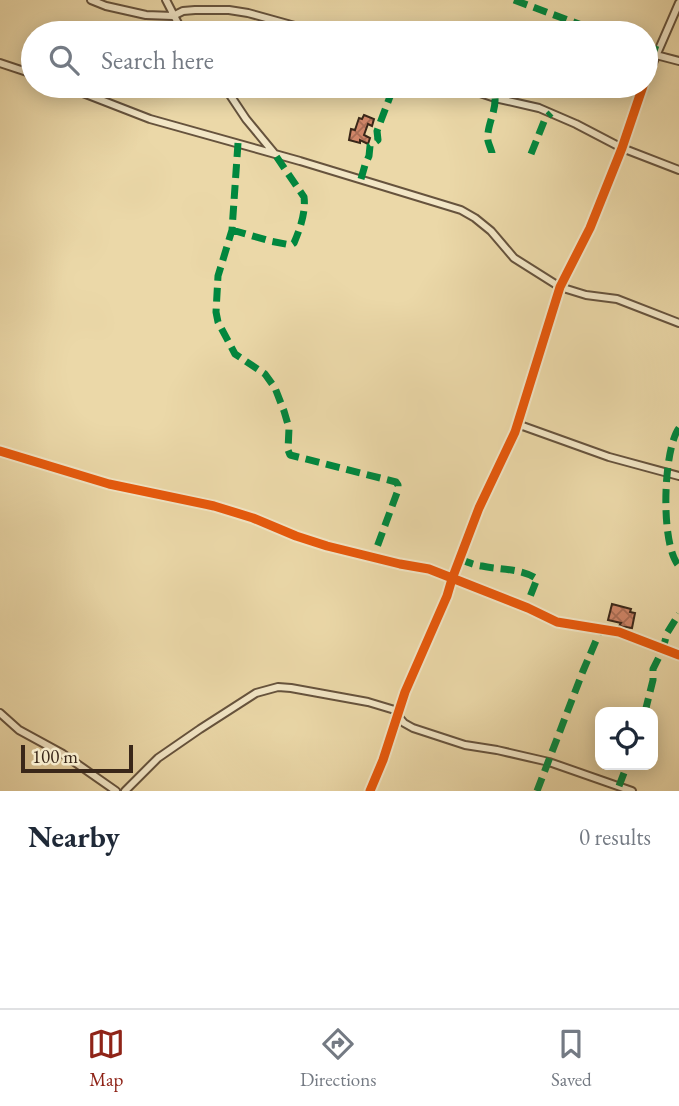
<!DOCTYPE html>
<style>
:root{--surface:#fff;--page:#f2f2f3;--text:#1f2937;--muted:#747a83;--line:#e0e1e3;--accent:#8f2418}
body{margin:0;font-family:"EB Garamond",serif;background:var(--page);color:var(--text)}
.controls{position:absolute;right:21px;bottom:21px;display:grid;overflow:hidden;border-radius:14px;box-shadow:0 4px 18px #0003}
.controls button{width:63px;height:63px;display:grid;place-items:center;padding:0;border:0;border-bottom:2px solid var(--line);background:var(--surface);color:var(--text);font:35px sans-serif}
.scale{position:absolute;left:21px;bottom:18px;width:112px;box-sizing:border-box;padding-left:7px;border:4px solid #3a2719;border-top:0;font-size:19px;line-height:24px;white-space:nowrap;color:#3a2719;-webkit-text-stroke:5px #f2e6c6;paint-order:stroke}
.list{margin:0;padding:0;list-style:none}
h2{display:flex;justify-content:space-between;align-items:center;height:91px;margin:0;padding:0 28px;font-size:30px}
h2 small{font-size:23px;font-weight:400;color:var(--muted)}
.icon{flex:none;width:38px;height:38px;fill:none;stroke:currentColor;stroke-width:2;stroke-linecap:round;stroke-linejoin:round}
.map{position:relative;flex:none;width:679px;height:791px;overflow:hidden}
.search{position:absolute;background:var(--surface);box-shadow:0 4px 18px #0003;left:21px;right:21px;top:21px;height:77px;display:flex;align-items:center;gap:18px;box-sizing:border-box;padding:0 24px;border-radius:38px;color:var(--muted);font-size:26px}
.sheet{height:217px;background:var(--surface)}
nav{display:flex;justify-content:space-around;align-items:center;box-sizing:border-box;height:98px;border-top:2px solid var(--line);background:var(--surface);font-size:19px;color:var(--muted)}
nav a{display:grid;justify-items:center;gap:4px}
nav .on{color:var(--accent)}
.map>svg:first-child{display:block}
.building{fill:url(#building-cross-hatch);stroke:#3a2719;stroke-width:2}
.lines{fill:none;stroke-linecap:round;stroke-linejoin:round}
.minor-casing{stroke:#66533d;stroke-width:10}
.minor{stroke:#f2e6c6;stroke-width:6}
.quiet{stroke:#00873e;stroke-width:7;stroke-dasharray:14 7;stroke-linecap:butt}
.cycleway-casing{stroke:#f2e6c6;stroke-width:13}
.cycleway{stroke:#e8590c;stroke-width:9}
</style>
<div class="map">
<svg width="679" height="791" viewBox="0 0 679 791">
<defs>
<pattern id="building-cross-hatch" width="8" height="8" patternUnits="userSpaceOnUse" patternTransform="scale(1.75)"><rect width="8" height="8" fill="#d08568"/><path d="M0 0l8 8M0 8l8-8" fill="none" stroke="#aa6d55"/></pattern>
</defs>
<rect width="100%" height="100%" fill="#ebd8a8"/>
<filter id="stains"><feTurbulence type="fractalNoise" baseFrequency=".00286" numOctaves="4"/><feColorMatrix values="0 0 0 0 .2 0 0 0 0 .09 0 0 0 0 .02 0 0 0 .5 -.17"/></filter>
<radialGradient id="worn" r=".72"><stop offset=".6" stop-color="#630" stop-opacity="0"/><stop offset="1" stop-color="#630" stop-opacity=".3"/></radialGradient>
<path class="building" d="M364,115L374,119L372,126L368,124L364,135L370,138L368,144L360,140V143L349,140L351,129L355,130L359,118L362,119Z
M612,604L631,609L630,612L635,613L632,628L619,626L621,623L608,620Z"/>
<g class="lines">
<defs>
<path id="minor" d="M91,0L106,6L146,15L173,16L183,11L195,10H229L248,13L320,33
M166,0L183,33
M656,55L679,61
M0,63L33,74
M646,79L679,3
M65,86L150,119L300,161L461,210L475,218L491,231L514,258L560,287L586,295L617,299L679,323
M224,86L246,119L274,153
M459,86L495,98L539,108L576,124L622,148L679,170
M517,424L609,457L679,476
M0,451L109,484L214,506L253,518L296,536L327,546L400,564L429,569L528,608L557,622L619,632L679,655
M0,713L19,730L63,754L116,791
M397,715L404,723L413,728L465,745L497,750L549,762L632,791
M125,791L158,758L200,729L256,693L278,687L291,688L368,702L398,711
M370,791L383,760L405,692L447,596L452,579L479,508L515,432L560,287L590,228L622,148L643,86"/>
</defs>
<use href="#minor" class="minor-casing"/>
<use href="#minor" class="minor"/>
<path class="quiet" d="M514,0L603,33
M646,46L658,50
M238,143L232,230L218,276L216,312L218,322L235,354L265,374L275,388L284,411L289,428L288,450L290,455L396,482L398,485V490L373,558
M492,153C492,152 488,142 488,141C486,127 496,112 495,98
M531,154L545,119L551,113
M361,179L365,165L369,156L370,146L378,140L377,131L394,86
M232,230L270,241L291,245L294,243C300,229 306,212 304,197L274,153
M679,428C663,450 660,545 679,566
M460,559C467,562 474,565 482,566C499,570 522,568 537,579L526,607
M645,712L653,680V669L663,649L667,633L679,614
M619,786L627,765
M537,791L583,671L601,629"/>
<defs>
<path id="cycleway" d="M0,451L109,484L214,506L253,518L296,536L327,546L400,564L429,569L528,608L557,622L619,632L679,655
M370,791L383,760L405,692L447,596L452,579L479,508L515,432L560,287L590,228L622,148L643,86"/>
</defs>
<use href="#cycleway" class="cycleway-casing"/>
<use href="#cycleway" class="cycleway"/>
</g>
<rect width="100%" height="100%" filter="url(#stains)"/>
<rect width="100%" height="100%" fill="url(#worn)"/>
</svg>
<div class="controls">
<button><svg class="icon" aria-label="locate" viewBox="0 0 24 24"><circle cx="12" cy="12" r="6"/><path d="M12 2v4M12 18v4M2 12h4M18 12h4"/></svg></button>
</div>
<div class="scale">100 m</div>
<div class="search"><svg class="icon" aria-label="search" viewBox="0 0 24 24"><circle cx="10" cy="10" r="6"/><path d="M15 15l6 6"/></svg>Search here</div>
</div>
<section class="sheet">
<h2>Nearby<small>0 results</small></h2>
<ul class="list">
</ul>
</section>
<nav>
<a class="on"><svg class="icon" aria-label="map" viewBox="0 0 24 24"><path d="M3 6l6-2 6 2 6-2v14l-6 2-6-2-6 2zM9 4v14M15 6v14"/></svg>Map</a>
<a><svg class="icon" aria-label="directions" viewBox="0 0 24 24"><path d="M12 3l9 9-9 9-9-9zM9 14v-3h6M13 9l2 2-2 2"/></svg>Directions</a>
<a><svg class="icon" aria-label="saved" viewBox="0 0 24 24"><path d="M7 4h10v16l-5-4-5 4z"/></svg>Saved</a>
</nav>
